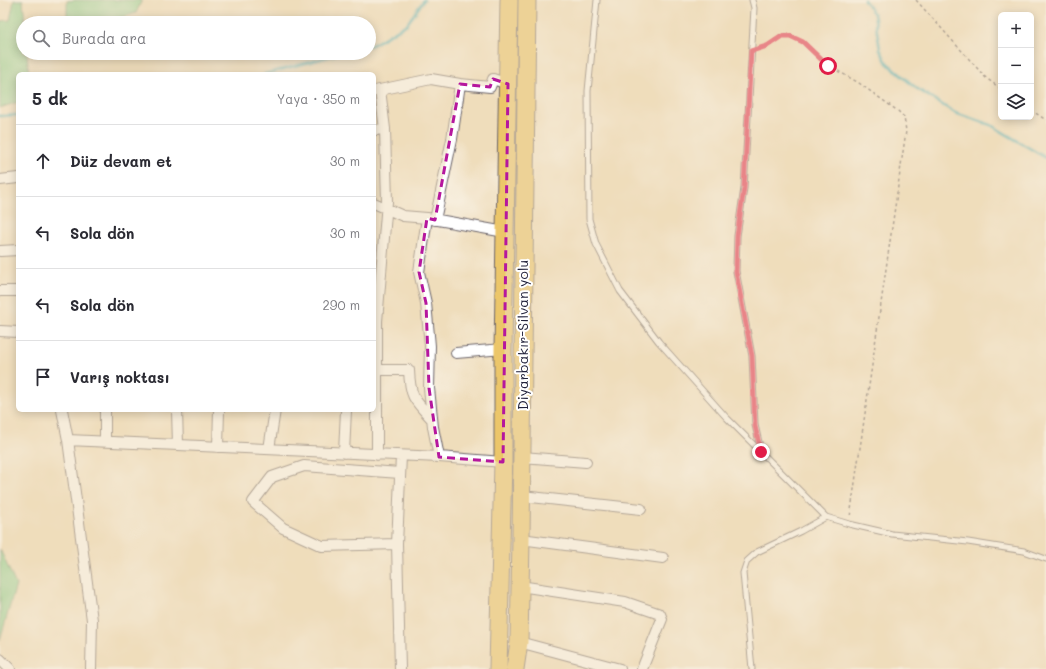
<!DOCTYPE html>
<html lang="tr">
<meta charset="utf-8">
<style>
:root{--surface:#fff;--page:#f2f2f3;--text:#2b2b33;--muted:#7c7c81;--line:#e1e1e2}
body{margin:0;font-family:Mali,sans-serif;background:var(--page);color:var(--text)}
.controls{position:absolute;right:12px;top:12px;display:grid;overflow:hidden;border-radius:6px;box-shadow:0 2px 10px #0003}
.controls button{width:36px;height:36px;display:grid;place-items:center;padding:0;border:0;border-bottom:1px solid var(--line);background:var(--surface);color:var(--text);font:20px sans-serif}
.stop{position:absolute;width:12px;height:12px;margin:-9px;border:3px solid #e11d48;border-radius:50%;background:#fff}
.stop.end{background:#e11d48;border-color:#fff;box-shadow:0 1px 4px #0008}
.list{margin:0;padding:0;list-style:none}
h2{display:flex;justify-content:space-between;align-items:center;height:52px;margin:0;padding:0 16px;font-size:17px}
h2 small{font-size:13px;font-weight:400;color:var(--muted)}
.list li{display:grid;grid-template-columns:26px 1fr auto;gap:12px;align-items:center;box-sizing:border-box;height:72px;padding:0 16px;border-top:1px solid var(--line)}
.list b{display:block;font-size:15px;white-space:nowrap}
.list em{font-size:13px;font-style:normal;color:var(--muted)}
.icon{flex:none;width:22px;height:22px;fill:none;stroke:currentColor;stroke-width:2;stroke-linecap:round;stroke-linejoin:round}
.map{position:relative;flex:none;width:1046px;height:669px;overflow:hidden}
.search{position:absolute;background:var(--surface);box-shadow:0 2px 10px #0003;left:16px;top:16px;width:360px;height:44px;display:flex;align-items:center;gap:10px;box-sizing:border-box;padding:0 14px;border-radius:22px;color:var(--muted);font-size:15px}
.panel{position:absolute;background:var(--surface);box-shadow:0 2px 10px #0003;left:16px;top:72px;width:360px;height:340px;border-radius:6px}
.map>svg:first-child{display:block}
.green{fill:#7ecd8d;stroke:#507864}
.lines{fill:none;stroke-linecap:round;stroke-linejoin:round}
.stream{stroke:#3babb9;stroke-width:3}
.service-casing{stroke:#6a6368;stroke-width:7}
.minor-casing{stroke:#6a6368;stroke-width:12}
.trunk-casing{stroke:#6a6368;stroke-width:19}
.path{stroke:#6a6368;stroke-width:1.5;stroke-dasharray:3 3;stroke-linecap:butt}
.service{stroke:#fff;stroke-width:5}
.minor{stroke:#fff;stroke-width:10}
.trunk{stroke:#ecc669;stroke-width:17}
.route{stroke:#e11d48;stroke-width:5}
.marked{fill:none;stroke:#b5179e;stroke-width:3;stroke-dasharray:8 5;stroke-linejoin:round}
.labels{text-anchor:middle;stroke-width:4;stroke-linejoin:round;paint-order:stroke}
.street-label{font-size:14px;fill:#22223b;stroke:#fff}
</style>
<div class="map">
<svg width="1046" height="669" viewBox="0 0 1046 669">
<rect width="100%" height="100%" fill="#fff"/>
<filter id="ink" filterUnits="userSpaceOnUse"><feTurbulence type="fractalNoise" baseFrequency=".025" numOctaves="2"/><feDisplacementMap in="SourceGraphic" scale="8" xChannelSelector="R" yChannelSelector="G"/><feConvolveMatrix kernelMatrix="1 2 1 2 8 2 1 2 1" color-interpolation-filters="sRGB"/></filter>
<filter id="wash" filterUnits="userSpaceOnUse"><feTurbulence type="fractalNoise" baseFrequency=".012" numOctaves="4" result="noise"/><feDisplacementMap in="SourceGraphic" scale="16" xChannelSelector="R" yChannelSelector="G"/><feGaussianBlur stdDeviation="0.9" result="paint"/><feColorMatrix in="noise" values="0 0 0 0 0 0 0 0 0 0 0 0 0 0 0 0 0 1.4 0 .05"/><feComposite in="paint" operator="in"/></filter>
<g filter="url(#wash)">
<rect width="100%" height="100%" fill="#efddbb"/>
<path class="green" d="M14,0H23L25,23H23V53H27L29,74H18V102L0,108V21L10,20Z
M76,0H142L136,13L105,23H67V1Z
M0,549L16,585L0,640Z"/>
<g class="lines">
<path class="stream" d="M864,0L874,14L880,49L887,63L916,88L955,113L991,125L1046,158
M369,46L374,44L407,24L424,0
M265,74L343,53
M0,116L18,115"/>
</g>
</g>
<g filter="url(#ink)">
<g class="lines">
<defs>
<path id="service" d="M597,0L588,91L589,219L596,244L620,291L659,342L726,417L826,517L849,524L892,534L968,542L1024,551L1046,559
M752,0L754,8L744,188L737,236L736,271L752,356L755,425L761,451
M752,669L743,573L747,561L757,552L801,531L826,517"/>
<path id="minor" d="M375,91L431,79L460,84L490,87L493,79L508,84
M374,130L385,129
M0,180L18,178
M374,203L403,216L427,218L505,232
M427,218L419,272L426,303L430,346L429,388L433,427L439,457
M435,220L452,139L460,84
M0,251L18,250
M0,291H18
M0,331L18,332
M456,353L503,349
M374,370H409C410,397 414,400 432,419
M62,410L68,440L92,620L91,669
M105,410V441
M177,410L178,445
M68,440L439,457L503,462
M218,447L219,410
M269,449L275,410
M344,453L346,410
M377,455V321L387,202L385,129L380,90
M522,457L586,462
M522,496L641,509
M521,539L663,558
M397,544L322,546L283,528L253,502L272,477L304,466L400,473
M520,586L625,602L660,614L662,619L642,669
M519,642L620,669
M0,659L10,669
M400,669L397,544L401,456"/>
<path id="trunk" d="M498,669L503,462V349L509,0
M515,669L519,642L521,539L527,0"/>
</defs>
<use href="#service" class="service-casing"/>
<use href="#minor" class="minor-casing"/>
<use href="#trunk" class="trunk-casing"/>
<path class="path" d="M916,0L986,78L1001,89
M758,49L767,46L782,35L790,36L803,42L829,66L859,83L898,111L904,117L906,131L850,517
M1031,110L1046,120"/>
<use href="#service" class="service"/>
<use href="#minor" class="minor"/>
<use href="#trunk" class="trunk"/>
</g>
</g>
<g class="lines" filter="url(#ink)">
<path class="route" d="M761,452L755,426L752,356L736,272L737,236L744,188L751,51L767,46L782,36H790L803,42L828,66"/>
</g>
<path d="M0 0H1046V669H0ZM493,79L508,84L503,462L439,457L429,388L426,303L419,272L427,218L435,220L460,84L490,87Z" fill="#efddbb" fill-opacity=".55" fill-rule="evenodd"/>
<path class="marked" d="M493,79L508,84L503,462L439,457L429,388L426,303L419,272L427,218L435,220L460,84L490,87Z"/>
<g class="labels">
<g class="street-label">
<text transform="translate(523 335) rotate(-90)" y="5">Diyarbakır-Silvan yolu</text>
</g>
</g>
</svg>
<div class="controls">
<button>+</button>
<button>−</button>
<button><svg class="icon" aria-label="layers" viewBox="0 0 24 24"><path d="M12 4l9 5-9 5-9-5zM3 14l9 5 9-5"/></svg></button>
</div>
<div class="stop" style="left:828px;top:66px"></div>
<div class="stop end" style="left:761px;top:452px"></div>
<div class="search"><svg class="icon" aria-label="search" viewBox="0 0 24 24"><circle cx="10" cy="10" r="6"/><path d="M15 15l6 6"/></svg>Burada ara</div>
<section class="panel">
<h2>5 dk<small>Yaya · 350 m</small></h2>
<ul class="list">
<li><svg class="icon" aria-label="ahead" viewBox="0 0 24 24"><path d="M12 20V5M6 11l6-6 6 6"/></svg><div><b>Düz devam et</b></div><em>30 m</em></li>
<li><svg class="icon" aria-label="left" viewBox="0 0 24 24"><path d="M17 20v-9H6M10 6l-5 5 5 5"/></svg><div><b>Sola dön</b></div><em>30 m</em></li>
<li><svg class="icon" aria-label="left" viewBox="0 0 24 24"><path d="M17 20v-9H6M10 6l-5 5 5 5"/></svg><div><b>Sola dön</b></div><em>290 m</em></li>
<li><svg class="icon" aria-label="arrive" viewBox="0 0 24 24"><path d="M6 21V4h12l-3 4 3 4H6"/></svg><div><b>Varış noktası</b></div></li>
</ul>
</section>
</div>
